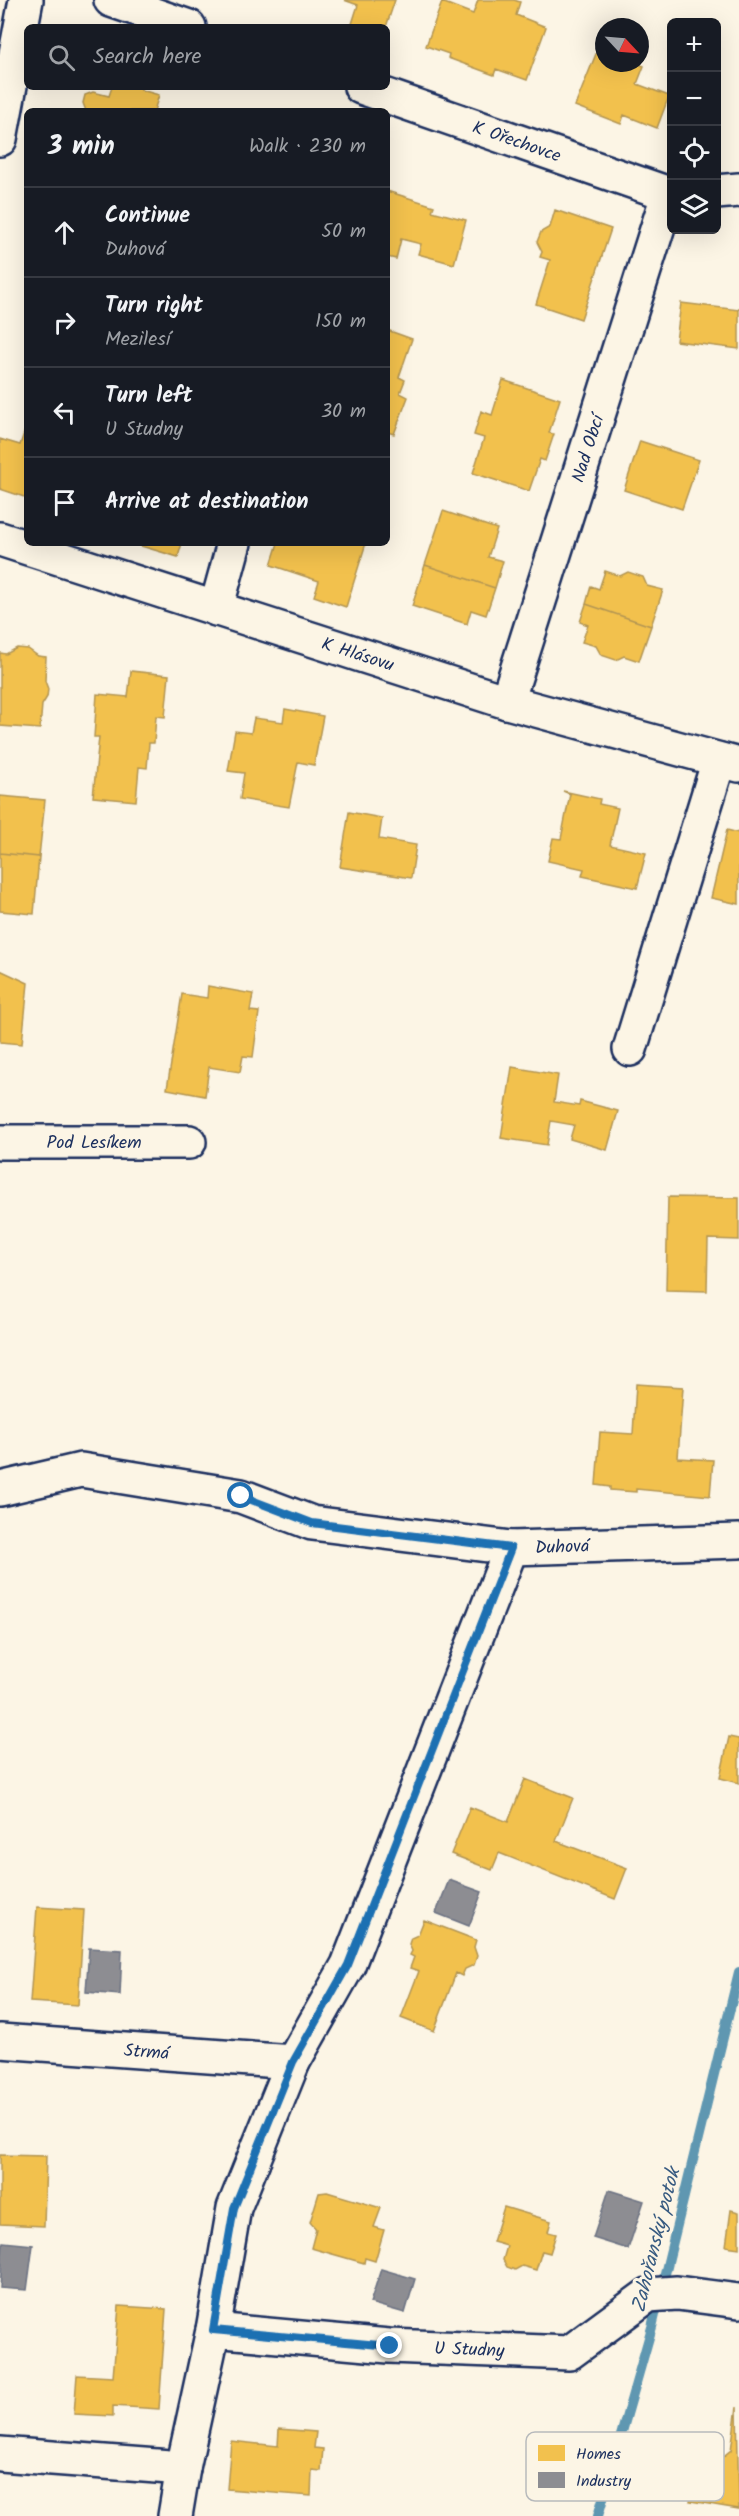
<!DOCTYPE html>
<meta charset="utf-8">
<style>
:root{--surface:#171b24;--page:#242831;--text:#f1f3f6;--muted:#9ea1a6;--line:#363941}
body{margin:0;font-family:Kalam,sans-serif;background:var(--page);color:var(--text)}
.controls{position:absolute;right:18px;top:18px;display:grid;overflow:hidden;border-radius:9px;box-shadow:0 6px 24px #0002}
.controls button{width:54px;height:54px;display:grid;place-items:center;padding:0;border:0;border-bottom:2px solid var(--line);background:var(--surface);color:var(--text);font:30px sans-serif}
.compass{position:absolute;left:595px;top:18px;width:54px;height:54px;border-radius:50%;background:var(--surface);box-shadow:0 6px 24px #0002;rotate:116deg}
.stop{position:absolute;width:18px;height:18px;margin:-14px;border:4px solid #1f6fb2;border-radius:50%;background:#fff}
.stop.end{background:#1f6fb2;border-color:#fff;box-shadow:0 2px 6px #0008}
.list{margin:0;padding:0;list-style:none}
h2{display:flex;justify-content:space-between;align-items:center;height:78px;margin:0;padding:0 24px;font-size:26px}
h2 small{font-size:20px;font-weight:400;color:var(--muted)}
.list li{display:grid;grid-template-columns:39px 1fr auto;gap:18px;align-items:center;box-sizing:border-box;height:90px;padding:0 24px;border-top:2px solid var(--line)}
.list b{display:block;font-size:22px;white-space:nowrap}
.list p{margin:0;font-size:20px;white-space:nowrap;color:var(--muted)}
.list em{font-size:20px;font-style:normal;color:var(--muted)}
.icon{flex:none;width:33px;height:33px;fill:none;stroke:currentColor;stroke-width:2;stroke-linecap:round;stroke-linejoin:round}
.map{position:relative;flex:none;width:739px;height:2516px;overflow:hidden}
.search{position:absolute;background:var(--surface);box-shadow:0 6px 24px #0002;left:24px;top:24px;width:366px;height:66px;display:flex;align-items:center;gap:15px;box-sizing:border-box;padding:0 21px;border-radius:9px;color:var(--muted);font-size:22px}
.panel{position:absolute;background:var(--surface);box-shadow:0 6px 24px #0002;left:24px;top:108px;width:366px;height:438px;border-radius:9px}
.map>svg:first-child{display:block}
.homes{fill:#f2c14e;stroke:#b29553;stroke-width:1.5}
.industry{fill:#8d8d92;stroke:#6b7182;stroke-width:1.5}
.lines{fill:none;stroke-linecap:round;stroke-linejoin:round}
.stream{stroke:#5f97b1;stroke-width:10}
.street-casing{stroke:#1b2f5e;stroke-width:38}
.street{stroke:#fcf5e5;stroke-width:33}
.route{stroke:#1f6fb2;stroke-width:8}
.labels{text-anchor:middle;stroke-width:6;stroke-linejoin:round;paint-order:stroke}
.street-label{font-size:18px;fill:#1b2f5e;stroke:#fcf5e5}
.water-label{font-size:20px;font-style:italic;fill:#375a80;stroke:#fcf5e5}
.key{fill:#fcf5e5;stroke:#b8babc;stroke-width:1.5}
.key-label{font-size:16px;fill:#1b2f5e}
</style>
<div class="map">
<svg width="739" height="2516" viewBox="0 0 739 2516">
<rect width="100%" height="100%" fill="#fcf5e5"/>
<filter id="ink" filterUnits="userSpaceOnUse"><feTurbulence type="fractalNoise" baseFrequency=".0167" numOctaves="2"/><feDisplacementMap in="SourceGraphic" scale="12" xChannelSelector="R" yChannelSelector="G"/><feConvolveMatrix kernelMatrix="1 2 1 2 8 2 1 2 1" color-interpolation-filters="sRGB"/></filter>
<g filter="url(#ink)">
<path class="homes" d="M344,0H395L386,27H351L358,5Z
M478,0H514L520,2L516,15L546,27L527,80L496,69L494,75L448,58L449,54L426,46L442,2L473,14Z
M598,49L604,51V63H636L644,66L637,84L669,96L657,128L624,115L621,124L575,106Z
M112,87H141V90L159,95L154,111H86L83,103L85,95L93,92L109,96Z
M387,191L434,206L432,211L466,220L454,264L418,254L421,244L401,239L396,259L387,257Z
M555,210L611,229L581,319L536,304L550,260L540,257L542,252L537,242L541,232L550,227Z
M681,303L739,310V307V349L676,341Z
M387,330L412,339L399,377L405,380L400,393L408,397L394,434L387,432Z
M503,380L560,399L549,433L554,434L545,461L540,459L529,491L473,473L484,438L474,435L481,411L492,415Z
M27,424V498L0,489V439L20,445Z
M640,441L699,460L682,509L624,490Z
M443,511L497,529L488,557L503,561L495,588L425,565Z
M131,543H182L178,557Z
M278,543H366L346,607L314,596L319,581L271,565Z
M425,565L495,588L486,615L471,610L467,624L412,606Z
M605,571L620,576L628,572L643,577L647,586L663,590L651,626L586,604L591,586L599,589Z
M586,604L651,626L639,661L624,656L616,660L601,655L596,646L582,642L588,625L580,622Z
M17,648L28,649L38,656L46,657L45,681L48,689L47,697L42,705L40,729L0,726V653L6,654Z
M131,671L169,675L165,717L156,716L154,743H149L147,768L139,767L136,801L93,797L99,737H94L97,694L128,697Z
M285,709L323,716L314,765L298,762L289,807L240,799L244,773L228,771L235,731L251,733L254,718L283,722Z
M563,791L600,799L599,804L618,808L610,845L646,853L637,888L582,876L584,869L548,861L553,838L561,839L570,794Z
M0,796L45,800L39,857L0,853Z
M349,812L382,818L379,839L416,845L411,878L340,867Z
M727,830L739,833V904L711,898Z
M0,853L39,857L34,914L0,911Z
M0,970L28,983L22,1044L0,1042Z
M208,986L253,994L250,1011L259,1012L253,1057L243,1056L240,1072L209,1067L205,1096L167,1089L182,994L207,998Z
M512,1067L558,1075L554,1102L579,1106L580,1101L618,1111L607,1150L570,1139L574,1125L551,1121L547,1145L501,1138Z
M668,1197L739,1198V1240L708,1239L707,1291L666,1290Z
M636,1384L683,1387L678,1458L713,1460L710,1496L636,1489V1492L610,1490V1487L596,1485L600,1432L633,1434Z
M729,1737L739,1739V1783L720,1778Z
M525,1779L573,1798L556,1841L627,1868L615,1899L499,1853L492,1870L451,1854L470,1807L508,1822Z
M37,1907L84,1910L78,2005L30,2002Z
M424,1920L476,1940L474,1947L477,1956L474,1965L465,1969L462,1976L456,1973L434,2031L401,2018L419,1971L410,1968L414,1957L410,1955L412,1951L409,1944L411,1938L418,1935Z
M0,2155L46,2156L44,2226L0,2224Z
M327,2192L381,2208L374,2227L384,2230L375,2261L365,2258L364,2263L311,2248L316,2229L310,2222L319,2193Z
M504,2207L551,2221L548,2232L556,2234L550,2253L542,2251L536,2270L522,2266L515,2270L507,2267L503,2260L507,2246L493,2242Z
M731,2210L739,2212V2248L726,2246Z
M119,2306L166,2309L159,2409L113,2406V2416L74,2414L77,2375L113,2377Z
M737,2407L739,2509L690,2501L697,2458L716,2462L731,2450Z
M279,2429L316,2432L314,2448L323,2449L321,2471L312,2470L311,2496L227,2489L231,2441L278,2446Z"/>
<path class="industry" d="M449,1880L482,1892L469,1926L436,1913Z
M89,1948L122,1950L120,1995L86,1992Z
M609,2190L644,2201L628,2249L593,2238Z
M3,2242L33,2245L27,2290L0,2288Z
M381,2269L415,2279L405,2313L370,2303Z"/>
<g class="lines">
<path class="stream" d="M598,2516L652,2327L739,1972"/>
<defs>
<g id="street">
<path d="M111,0L189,27"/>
<path id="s1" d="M361,87L672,195"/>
<path d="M0,139L26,0"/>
<path d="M716,192L739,190"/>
<path id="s2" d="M0,539L507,702L739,765"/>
<path d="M216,609L234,543"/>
<path id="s3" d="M507,702L668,195"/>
<path d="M630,1049L719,760"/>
<path id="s4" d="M0,1142H189"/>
<path id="s5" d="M0,1489L81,1470L241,1496L312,1523L511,1548L739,1541"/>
<path id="s6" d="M0,2041L293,2062"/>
<path d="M213,2330L234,2208L293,2062L348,1965L511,1548"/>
<path id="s7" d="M0,2454L183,2468L213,2330L389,2346L569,2353L648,2295L677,2293L739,2301"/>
<path d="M175,2516L183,2468"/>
</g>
</defs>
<use href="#street" class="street-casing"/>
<use href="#street" class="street"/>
</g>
</g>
<g class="lines" filter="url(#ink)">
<path class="route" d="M241,1496L312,1523L511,1548L348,1965L293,2062L234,2208L213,2330L390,2346"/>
</g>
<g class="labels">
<g class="street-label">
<text dy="6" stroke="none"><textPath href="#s1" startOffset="165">K Ořechovce</textPath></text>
<text dy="6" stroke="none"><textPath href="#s3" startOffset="266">Nad Obcí</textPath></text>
<text dy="6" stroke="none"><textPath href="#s2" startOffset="376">K Hlásovu</textPath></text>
<text dy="6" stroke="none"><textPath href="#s4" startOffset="94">Pod Lesíkem</textPath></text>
<text dy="6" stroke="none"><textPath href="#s5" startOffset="573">Duhová</textPath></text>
<text dy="6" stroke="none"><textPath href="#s6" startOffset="147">Strmá</textPath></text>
<text dy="6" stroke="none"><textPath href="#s7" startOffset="582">U Studny</textPath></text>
</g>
<g class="water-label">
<text transform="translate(655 2240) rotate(-76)" y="7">Zahořanský potok</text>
</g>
</g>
<rect x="526" y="2432" width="198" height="69" rx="9" class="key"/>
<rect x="538" y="2445" width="27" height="16" fill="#f2c14e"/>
<rect x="538" y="2472" width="27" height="16" fill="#8d8d92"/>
<g class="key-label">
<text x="576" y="2459">Homes</text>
<text x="576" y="2486">Industry</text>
</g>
</svg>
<div class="controls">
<button>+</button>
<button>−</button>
<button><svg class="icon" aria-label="locate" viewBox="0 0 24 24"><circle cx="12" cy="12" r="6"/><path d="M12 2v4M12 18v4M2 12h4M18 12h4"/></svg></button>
<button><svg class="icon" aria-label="layers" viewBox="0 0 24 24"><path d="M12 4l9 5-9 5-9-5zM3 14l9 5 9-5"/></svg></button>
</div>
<svg class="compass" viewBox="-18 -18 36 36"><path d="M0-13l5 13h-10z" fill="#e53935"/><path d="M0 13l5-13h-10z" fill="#9ea1a6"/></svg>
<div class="stop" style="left:241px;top:1496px"></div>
<div class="stop end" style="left:390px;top:2346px"></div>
<div class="search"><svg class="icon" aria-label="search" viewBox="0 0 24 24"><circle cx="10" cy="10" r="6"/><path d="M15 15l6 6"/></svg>Search here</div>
<section class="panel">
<h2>3 min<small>Walk · 230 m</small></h2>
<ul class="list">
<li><svg class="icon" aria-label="ahead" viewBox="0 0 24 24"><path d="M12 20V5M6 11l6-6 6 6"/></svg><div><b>Continue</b><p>Duhová</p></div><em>50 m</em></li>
<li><svg class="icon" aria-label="right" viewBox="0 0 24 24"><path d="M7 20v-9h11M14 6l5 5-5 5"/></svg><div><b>Turn right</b><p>Mezilesí</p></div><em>150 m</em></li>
<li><svg class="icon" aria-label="left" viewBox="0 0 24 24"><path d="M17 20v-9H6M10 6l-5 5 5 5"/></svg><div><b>Turn left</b><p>U Studny</p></div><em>30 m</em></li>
<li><svg class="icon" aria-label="arrive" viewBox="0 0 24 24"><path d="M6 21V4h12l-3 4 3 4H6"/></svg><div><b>Arrive at destination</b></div></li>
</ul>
</section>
</div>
